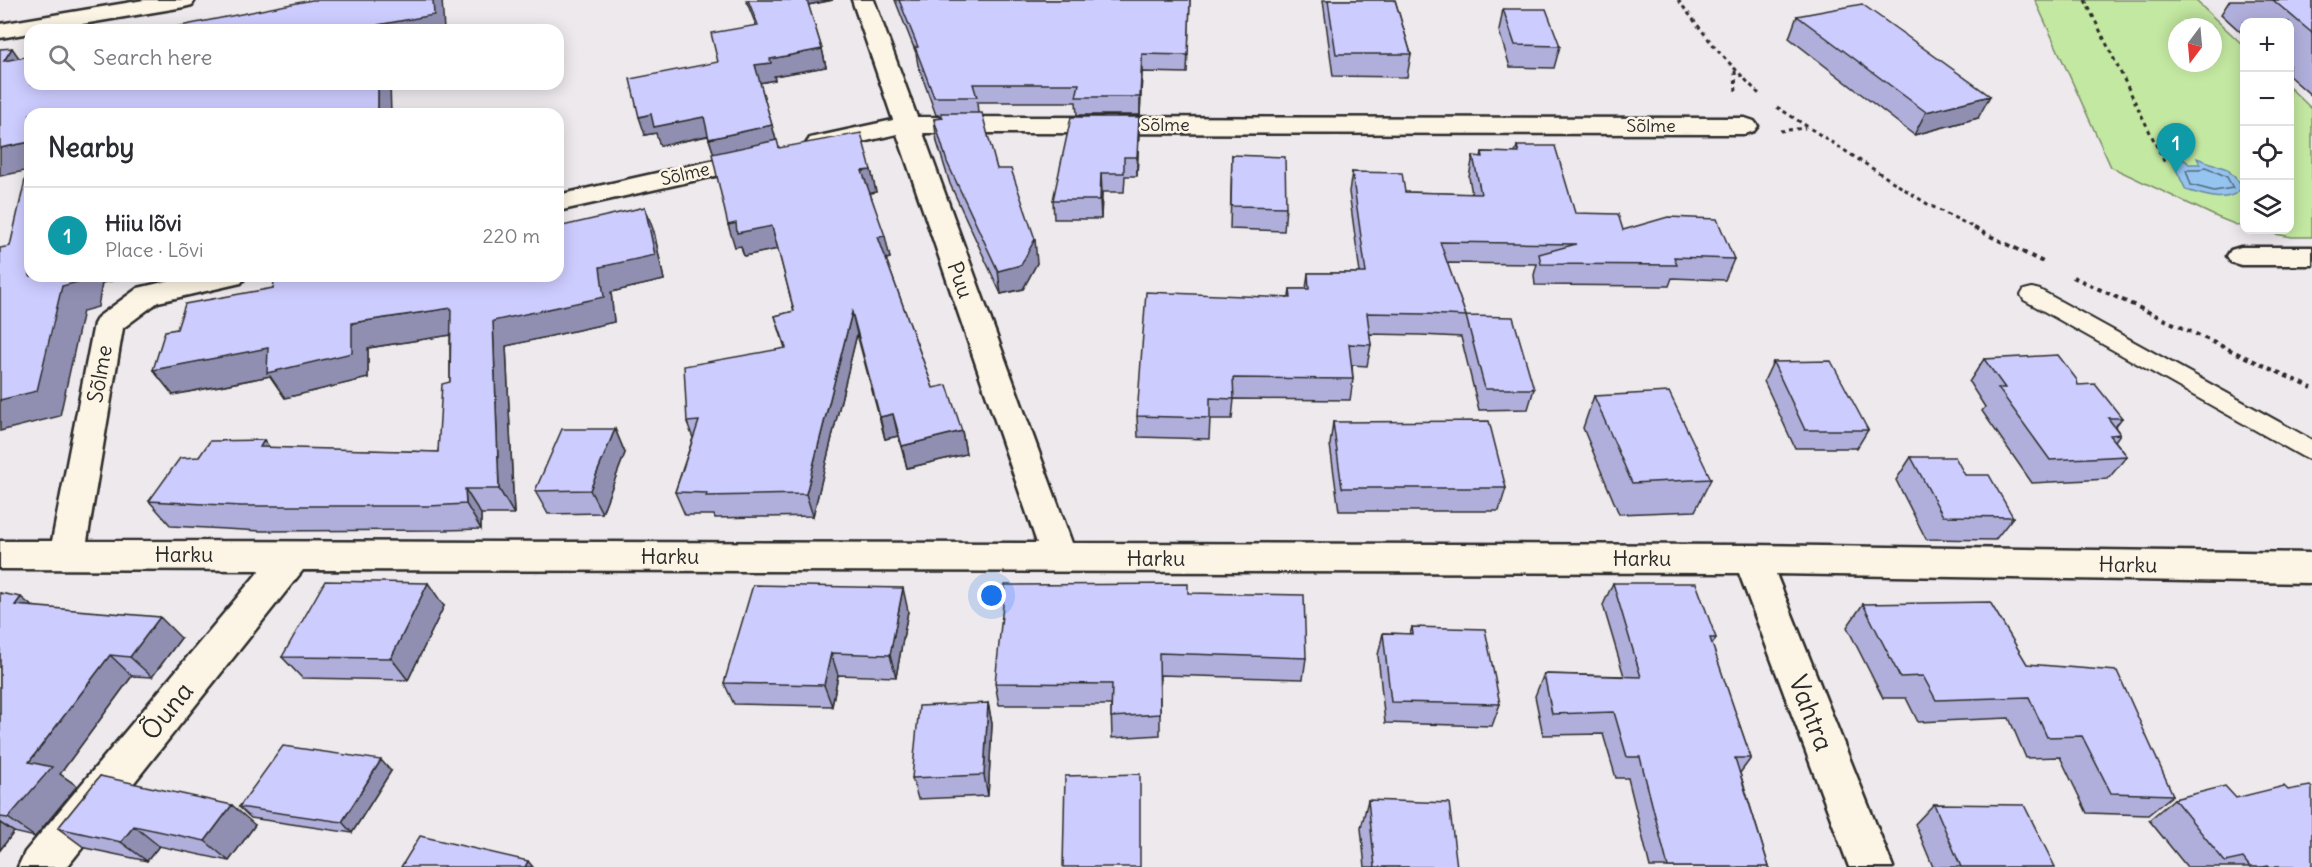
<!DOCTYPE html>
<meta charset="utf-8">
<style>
:root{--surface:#fff;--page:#f7f7f7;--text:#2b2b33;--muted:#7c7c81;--line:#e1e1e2;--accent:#c8321e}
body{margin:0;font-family:Delius,sans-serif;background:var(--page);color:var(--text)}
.controls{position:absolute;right:18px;top:18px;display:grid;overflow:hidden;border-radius:12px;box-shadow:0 3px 15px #0003}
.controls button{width:54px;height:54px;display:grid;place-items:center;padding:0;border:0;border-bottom:2px solid var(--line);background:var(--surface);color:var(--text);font:30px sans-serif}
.compass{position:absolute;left:2168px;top:18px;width:54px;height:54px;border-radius:50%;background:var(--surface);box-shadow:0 3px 15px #0003;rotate:196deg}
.you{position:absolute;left:992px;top:596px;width:21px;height:21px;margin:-15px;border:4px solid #fff;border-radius:50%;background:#1a73e8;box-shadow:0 0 0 9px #1a73e833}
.badge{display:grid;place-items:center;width:39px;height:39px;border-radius:50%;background:var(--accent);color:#fff;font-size:20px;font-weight:700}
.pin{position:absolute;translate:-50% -50px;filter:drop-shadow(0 2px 3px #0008)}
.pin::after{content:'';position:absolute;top:32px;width:21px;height:18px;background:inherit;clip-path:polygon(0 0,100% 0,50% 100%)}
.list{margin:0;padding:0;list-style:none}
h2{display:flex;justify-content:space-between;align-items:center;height:78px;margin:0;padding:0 24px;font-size:26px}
h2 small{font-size:20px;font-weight:400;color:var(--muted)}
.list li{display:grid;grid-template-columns:39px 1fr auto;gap:18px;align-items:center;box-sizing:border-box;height:96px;padding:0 24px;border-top:2px solid var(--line)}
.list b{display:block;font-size:22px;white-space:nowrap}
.list p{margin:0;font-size:20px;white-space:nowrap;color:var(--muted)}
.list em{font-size:20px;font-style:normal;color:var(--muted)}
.icon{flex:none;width:33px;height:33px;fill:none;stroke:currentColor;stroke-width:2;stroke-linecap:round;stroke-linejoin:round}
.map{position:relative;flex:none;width:2312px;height:867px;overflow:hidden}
.search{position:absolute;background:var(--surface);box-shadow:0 3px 15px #0003;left:24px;top:24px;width:540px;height:66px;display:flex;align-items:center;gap:15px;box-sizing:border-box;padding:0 21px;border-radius:18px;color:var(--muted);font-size:22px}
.panel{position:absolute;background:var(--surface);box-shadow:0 3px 15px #0003;left:24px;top:108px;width:540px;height:174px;border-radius:18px}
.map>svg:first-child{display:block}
.green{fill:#c3e8a1;stroke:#778a66;stroke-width:1.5;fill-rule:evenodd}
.water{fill:#95c4f0;stroke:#6b87a1;stroke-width:1.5}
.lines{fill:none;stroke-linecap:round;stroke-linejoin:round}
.shore{stroke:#55687a;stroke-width:1.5}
.lane-casing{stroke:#2b2b2b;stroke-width:4}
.street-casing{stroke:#2b2b2b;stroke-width:5}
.secondary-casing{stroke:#2b2b2b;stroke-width:5}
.path-far1{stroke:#2b2b2b;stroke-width:3;stroke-dasharray:4 4;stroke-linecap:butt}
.path{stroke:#2b2b2b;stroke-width:4;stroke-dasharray:4.5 4.5;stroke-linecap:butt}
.lane{fill:#fcf5e5;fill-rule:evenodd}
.street{fill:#fcf5e5;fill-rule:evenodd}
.secondary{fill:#fcf5e5;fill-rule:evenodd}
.wall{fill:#b0afdb;stroke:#2b2b2b;stroke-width:1.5}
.shaded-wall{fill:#908fb2;stroke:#2b2b2b;stroke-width:1.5}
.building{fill:#cdccff;stroke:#2b2b2b;stroke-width:1.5}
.labels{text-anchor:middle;stroke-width:5;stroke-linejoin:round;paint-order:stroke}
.far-street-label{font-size:18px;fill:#2b2b2b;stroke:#fcf5e5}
.street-label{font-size:21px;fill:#2b2b2b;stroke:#fcf5e5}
.near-street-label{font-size:26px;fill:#2b2b2b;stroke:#fcf5e5}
</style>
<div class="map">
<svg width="2312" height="867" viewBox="0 0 2312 867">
<rect width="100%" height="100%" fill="#eee9ed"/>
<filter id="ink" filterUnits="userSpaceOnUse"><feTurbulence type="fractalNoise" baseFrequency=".0167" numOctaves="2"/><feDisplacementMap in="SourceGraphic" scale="12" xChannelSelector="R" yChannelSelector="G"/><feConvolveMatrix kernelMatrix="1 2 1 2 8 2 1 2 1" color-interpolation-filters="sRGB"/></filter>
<g filter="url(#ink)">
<path class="green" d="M2035,0H2195L2244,46V228L2217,217L2111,167ZM2177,27H2213V63H2177Z
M2290,88L2312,109V237H2292L2252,230H2290Z"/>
<path class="water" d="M2181,156L2189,164H2200L2197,158L2227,169L2240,183V190C2226,204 2203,195 2186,190L2170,157Z"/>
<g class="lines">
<path class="shore" d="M2206,167L2227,177L2233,188L2214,191L2191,185L2186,170H2199Z"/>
<defs>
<path id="lane" d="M2032,288L2040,290L2312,440V460L2303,457L2024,300L2021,295L2024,290Z"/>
<path id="street" d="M852,0H874L917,117L1745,118L1754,121L1758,126L1754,131L1745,134L923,133L1072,543L1752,545L2312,553V583L1776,574L1893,867H1849L1739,573L303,570L67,867H18L25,852L260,570L0,569V541H52L94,324L98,317L138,288L189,276H246L241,283L158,302L123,328L87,541L1037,543L897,134L819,152L810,150L806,144L810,138L893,120Z
M760,150L769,152L773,158L769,164L558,211V195Z
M2241,247H2312V265H2241L2231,262L2227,256L2231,250Z"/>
<path id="secondary" d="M144,0H195L192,5L184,7L47,30H30V33L0,38V24Z"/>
</defs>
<use href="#lane" class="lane-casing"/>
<use href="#street" class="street-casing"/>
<use href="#secondary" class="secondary-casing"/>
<path class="path-far1" d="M1678,0L1717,50L1761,96
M2085,0L2166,165
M1735,71L1736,94
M1777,107L1929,205L1977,229
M1780,131L1805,128"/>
<path class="path" d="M1974,228L2045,263
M2073,277L2312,388"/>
<use href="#lane" class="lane"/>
<use href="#street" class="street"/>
<use href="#secondary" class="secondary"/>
</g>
<path class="wall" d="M746,0H833L808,5L822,49L826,67L774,76L775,80L760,83L776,140L779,148L871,170L876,192L870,193L890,258L886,259L933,388L962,431L966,454L907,468L898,436L885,439L857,334L813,516L715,518L714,515H685L675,492L693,438L687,422L785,348L775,316L794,311L778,249L744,256L741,246L735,247L714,154L708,136L660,146L656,133L645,135L756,25Z
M895,0H1190L1187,73L1142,72L1140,115H1077L1076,102H977L978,113L997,169L1037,263L1023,289L1001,294L950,184L937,142L934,119L941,118V115H936L918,65L916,53Z
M1323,0H1395L1411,54L1407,77L1333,76Z
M2230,0H2312V96L2289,76V22H2244V35L2221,14Z
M1503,9L1560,46L1554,68L1510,67L1499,31Z
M1797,16L1978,118L1914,135L1789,38Z
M1139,117L1137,176H1125L1124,192H1102L1101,219H1054L1053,200Z
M1517,146L1575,213L1623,230L1734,259L1725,280L1672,278L1669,286L1535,285L1534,275L1537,264L1447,263L1466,316L1534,389L1528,409L1479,410L1461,337L1421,335L1369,334L1371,345L1367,366L1352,365L1353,379L1350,400L1234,399L1232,419H1210L1209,439L1138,437L1137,416L1289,297L1290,289H1306L1308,273H1360L1349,192L1352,172L1405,192L1472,194L1469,177L1473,156L1481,157L1482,152L1515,153Z
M1232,155L1286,207L1284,231L1230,229Z
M654,232L664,280L611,292L614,322L506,346L514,514H481V529L445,530L261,531L171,526L149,501L199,457L269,448L438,452L450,382V335L368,348V378L285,398L270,376L173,395L153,370L177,329L273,288L558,276Z
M1984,359L2122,418L2115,427L2120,434L2115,441L2127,456L2108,479L2032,483L1982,411L1985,407L1969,382Z
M1773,362L1868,430L1857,448H1795L1764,381Z
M1594,396L1711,479L1695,511L1619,514L1583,428Z
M1333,422L1506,488L1499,511H1339L1330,445Z
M615,429L625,453L602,513L548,514L535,491Z
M1911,457L1965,475L2013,517L1995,540L1926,539L1896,480Z
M1613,583L1716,638L1712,645L1751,758L1740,773L1769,867H1650L1628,778H1616L1603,734L1543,735L1535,696L1544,674L1624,676L1603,605Z
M0,593L32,606L181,638L152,677L132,676L60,774L77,786L35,837L14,832L0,850Z
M1188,593L1306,658L1303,679L1160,675V735L1112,738L1111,705H999L995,683Z
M1863,604L2027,664L2173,795L2148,815L2087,813L2060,757L2026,758L2009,718L1918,722L1906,698H1883L1847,627Z
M444,606L408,680L302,678L282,657Z
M908,611L896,677L838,675L832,706L734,704L724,683Z
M1412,627L1500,704L1492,726L1385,723L1378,655L1383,633L1410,634Z
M988,703L992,724L988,796L918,799L912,778Z
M391,771L352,833L251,818L239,807Z
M100,776L255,825L229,861L159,846L147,861L85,848L58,828Z
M2288,790L2312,867H2187L2149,820L2174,799L2236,798Z
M1368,800L1457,867H1365L1361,828Z
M1934,804L2055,867H1933L1915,824Z"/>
<path class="shaded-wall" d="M433,0H442L444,30H378V25Z
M806,0H833L807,5Z
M12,48L29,72L4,61Z
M822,49L826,67L774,76L775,80L759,83L755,65L770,59Z
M1142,54V72L1140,115V97Z
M378,84H390L391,114H378Z
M1990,96L1978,118L1914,135L1926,112Z
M651,114L704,117L710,135L660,146L656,133L645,135L639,117Z
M1139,117V136L1137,176V157Z
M772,125L777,144L715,158L709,139Z
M30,142V170L0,176V148Z
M871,170L876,192L867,194L862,171Z
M1101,173L1102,192L1101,219L1100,200Z
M645,207L654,232L664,280L611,292L614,322L506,346L514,514L499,489L493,321L600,267Z
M736,223L772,226L778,249L744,256L741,246L735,247L728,225Z
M885,236L890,258L883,260L878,237Z
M1035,239L1037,263L1023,289L1001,294L998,271Z
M79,276H134L102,283L98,307L83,311L60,416L0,431V400L62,286Z
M451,308L464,333L368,348V378L285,398L270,376L173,395L153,370L352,323Z
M852,312L857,334L813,516L806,494Z
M893,414L898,436L885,439L880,417Z
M615,429L625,453L602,513L590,490Z
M962,431L966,454L907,468L902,446Z
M264,440L283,465L260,447Z
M465,489L481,514V529L466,504Z
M428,583L444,606L408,680L391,658Z
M903,588L908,611L896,677L890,655Z
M21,597L45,617L15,605Z
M160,617L181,638L152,677L130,657Z
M831,653L838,675L832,706L824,685Z
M110,655L132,676L60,774L77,786L35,837L8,818L29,762Z
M988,703L992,724L988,796L984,775Z
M381,760L391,771L352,833L342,822Z
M232,805L255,825L229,861L205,841Z
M0,823L14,832L0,850Z
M134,826L159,846L147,861L121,842Z
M528,861L533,867H525Z"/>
<path class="building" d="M312,0H433L434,15L378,25V30H160Z
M748,0H807L822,49L770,59L771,63L755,65L772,125L709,139L704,117L654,127L651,114L639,117L630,79L718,62L711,33L758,25Z
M899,0H1190L1188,55L1142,54L1140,97H1076L1079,84H973L977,97H934L915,47H918Z
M1328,0H1395L1411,54H1336Z
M2273,0H2312V33Z
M1862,4L1990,96L1926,112L1797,16Z
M1503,9H1546L1560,46L1515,45Z
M12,48L4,61L30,56V84H378V114H30V142L0,148V49Z
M941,113H982L997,169H1011L1035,239L1021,265L998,271L947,162L934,119L943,118Z
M1071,117H1139L1137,157H1124V173H1101L1100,200H1053Z
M861,133L871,170L862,171L885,236L878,237L933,388L947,385L962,431L902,446L893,414L880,417L852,312L806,494L706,496L707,493L675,492L699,421L687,422L684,366L786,348L775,316L794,311L772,226L737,233L736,223L728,225L712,154L777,140L779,148Z
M1517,146H1555L1575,213L1618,214L1623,230L1668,217L1717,219L1734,259L1674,257L1677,265L1541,264L1539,254L1576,244L1440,242L1466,316L1425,314L1367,313L1371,345L1349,344L1353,379L1233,378L1234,399L1210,398V418L1137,416L1146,292L1291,298L1290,289H1309L1308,273H1366L1352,172L1402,173L1405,192L1481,194L1473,156L1483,157L1482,152L1519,153Z
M1232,155L1285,157L1286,207L1231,206Z
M30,158V276H79L78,282L62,286L37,391L0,400V248L10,246Z
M645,207L655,255L600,267L604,297L493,321L499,489H465L466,504L429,506H241L149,501L180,458L199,457L210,441L264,440L260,447L438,452L442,384L450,382L451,308L352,323V353L267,373L268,348L153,370L165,331L177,329L185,304L273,288L275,276H558V227Z
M1466,316L1513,317L1534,389H1485Z
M2058,355L2077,380L2078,385L2095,384L2122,418H2108L2120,434L2110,435L2127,456L2050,460L1998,388H2005L1984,359Z
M1831,361L1868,430H1805L1773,362Z
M1669,392L1711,479L1632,483L1594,396Z
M1489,421L1506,488H1342L1333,422Z
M562,429H615L590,490L535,491Z
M1911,457H1955L1965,475H1989L2013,517L1943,516Z
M325,581L428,583L391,658L282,657Z
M1613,583H1696L1716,638H1710L1751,758H1735L1769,867H1668L1640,757H1627L1614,712L1552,714L1544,674L1641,677Z
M1188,584V593L1304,595L1306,658L1159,653L1160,714L1111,717L1112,684L995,683L1005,585Z
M753,585L903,588L890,655L831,653L824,685L724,683Z
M0,593L21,597L15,605L160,617L130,657L110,655L29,762L52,767L8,818L0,817Z
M1990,602L2027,664L2117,671L2173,795L2111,793L2082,736L2047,737L2029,697L1936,700L1923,676L1900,677L1863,604Z
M1412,627L1485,629L1500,704L1391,702L1383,633L1413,634Z
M988,703L984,775L912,778L919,706Z
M283,746L381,760L342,822L239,807Z
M1140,774V867H1063L1065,776Z
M100,776L232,805L205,841L134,826L121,842L58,828Z
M2225,786L2236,798L2284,786L2288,790L2310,786L2312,788V867H2269L2268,866L2263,867H2250L2243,858L2225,862L2174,799Z
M1368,800L1449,803L1457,867H1375Z
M1934,804L2024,805L2055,867H1961Z
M420,836L528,861L525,867H401Z"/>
</g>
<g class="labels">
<g class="far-street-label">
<text x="1165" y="131">Sõlme</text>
<text x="1651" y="132">Sõlme</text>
<text transform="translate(685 174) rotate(-13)" y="6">Sõlme</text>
</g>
<g class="street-label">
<text transform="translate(960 280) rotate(70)" y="7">Puu</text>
<text transform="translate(100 374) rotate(-80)" y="7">Sõlme</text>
<text x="184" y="562">Harku</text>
<text x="670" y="564">Harku</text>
<text x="1156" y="566">Harku</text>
<text x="1642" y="566">Harku</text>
<text transform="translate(2128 565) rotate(1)" y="7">Harku</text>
</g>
<g class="near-street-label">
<text transform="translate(167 711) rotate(-51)" y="9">Õuna</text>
<text transform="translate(1811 713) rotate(69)" y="9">Vahtra</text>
</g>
</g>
</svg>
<div class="controls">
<button>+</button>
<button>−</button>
<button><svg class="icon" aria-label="locate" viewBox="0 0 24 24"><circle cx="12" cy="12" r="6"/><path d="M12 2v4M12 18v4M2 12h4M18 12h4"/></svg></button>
<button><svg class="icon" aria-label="layers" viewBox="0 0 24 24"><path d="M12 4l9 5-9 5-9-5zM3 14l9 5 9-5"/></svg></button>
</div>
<svg class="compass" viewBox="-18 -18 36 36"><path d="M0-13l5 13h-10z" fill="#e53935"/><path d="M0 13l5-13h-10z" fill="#7c7c81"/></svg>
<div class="you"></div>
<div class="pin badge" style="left:2176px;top:173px;background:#0f9aa8">1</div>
<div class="search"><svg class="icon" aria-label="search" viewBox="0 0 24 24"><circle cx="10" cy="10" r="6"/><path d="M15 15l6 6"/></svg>Search here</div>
<section class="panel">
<h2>Nearby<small></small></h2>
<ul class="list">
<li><span class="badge" style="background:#0f9aa8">1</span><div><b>Hiiu lõvi</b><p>Place · Lõvi</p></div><em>220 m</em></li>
</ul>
</section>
</div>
